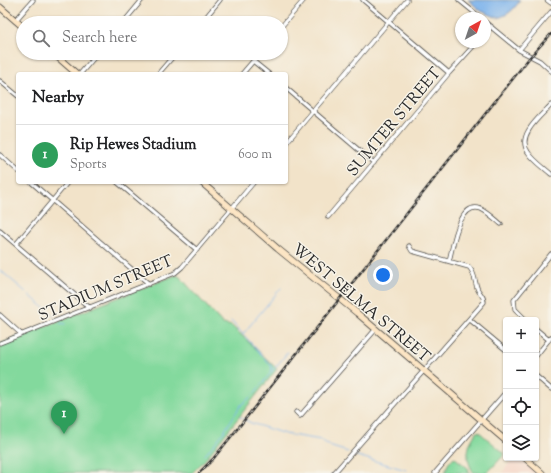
<!DOCTYPE html>
<meta charset="utf-8">
<style>
:root{--surface:#fff;--page:#f6f6f6;--text:#202124;--muted:#757577;--line:#e0e0e0;--accent:#1a73e8}
body{margin:0;font-family:"Sorts Mill Goudy",serif;background:var(--page);color:var(--text)}
.controls{position:absolute;right:12px;bottom:12px;display:grid;overflow:hidden;border-radius:4px;box-shadow:0 1px 3px #0004}
.controls button{width:36px;height:36px;display:grid;place-items:center;padding:0;border:0;border-bottom:1px solid var(--line);background:var(--surface);color:var(--text);font:20px sans-serif}
.compass{position:absolute;left:455px;top:12px;width:36px;height:36px;border-radius:50%;background:var(--surface);box-shadow:0 1px 3px #0004;rotate:40deg}
.you{position:absolute;left:383px;top:275px;width:14px;height:14px;margin:-10px;border:3px solid #fff;border-radius:50%;background:#1a73e8;box-shadow:0 0 0 6px #1a73e833}
.badge{display:grid;place-items:center;width:26px;height:26px;border-radius:50%;background:var(--accent);color:#fff;font-size:13px;font-weight:700}
.pin{position:absolute;translate:-50% -33px;filter:drop-shadow(0 1px 2px #0008)}
.pin::after{content:'';position:absolute;top:21px;width:14px;height:12px;background:inherit;clip-path:polygon(0 0,100% 0,50% 100%)}
.list{margin:0;padding:0;list-style:none}
h2{display:flex;justify-content:space-between;align-items:center;height:52px;margin:0;padding:0 16px;font-size:17px}
h2 small{font-size:13px;font-weight:400;color:var(--muted)}
.list li{display:grid;grid-template-columns:26px 1fr auto;gap:12px;align-items:center;box-sizing:border-box;height:60px;padding:0 16px;border-top:1px solid var(--line)}
.list b{display:block;font-size:15px;white-space:nowrap}
.list p{margin:0;font-size:13px;white-space:nowrap;color:var(--muted)}
.list em{font-size:13px;font-style:normal;color:var(--muted)}
.icon{flex:none;width:22px;height:22px;fill:none;stroke:currentColor;stroke-width:2;stroke-linecap:round;stroke-linejoin:round}
.map{position:relative;flex:none;width:551px;height:473px;overflow:hidden}
.search{position:absolute;background:var(--surface);box-shadow:0 1px 3px #0004;left:16px;top:16px;width:272px;height:44px;display:flex;align-items:center;gap:10px;box-sizing:border-box;padding:0 14px;border-radius:22px;color:var(--muted);font-size:15px}
.panel{position:absolute;background:var(--surface);box-shadow:0 1px 3px #0004;left:16px;top:72px;width:272px;height:112px;border-radius:4px}
.map>svg:first-child{display:block}
.built{fill:#f5d2c2}
.green{fill:#83d99d;stroke:#578264}
.water{fill:#7db3ec;stroke:#546f8c}
.lines{fill:none;stroke-linecap:round;stroke-linejoin:round}
.stream{stroke:#7db3ec;stroke-width:1}
.street-casing{stroke:#494743;stroke-width:5}
.secondary-casing{stroke:#494743;stroke-width:7}
.street{stroke:#fff;stroke-width:3.5}
.secondary{stroke:#fce5c4;stroke-width:5.5}
.rail-casing{stroke:#2b2b2b;stroke-width:2.5}
.rail{stroke:#f7f3e8;stroke-width:1;stroke-dasharray:3;stroke-linecap:butt}
.labels{text-anchor:middle;stroke-width:3;stroke-linejoin:round;paint-order:stroke}
.street-label{font-size:16px;fill:#2b2b2b;stroke:#f7f3e8}
</style>
<div class="map">
<svg width="551" height="473" viewBox="0 0 551 473">
<rect width="100%" height="100%" fill="#f7f3e8"/>
<filter id="ink" filterUnits="userSpaceOnUse"><feTurbulence type="fractalNoise" baseFrequency=".025" numOctaves="2"/><feDisplacementMap in="SourceGraphic" scale="8" xChannelSelector="R" yChannelSelector="G"/><feConvolveMatrix kernelMatrix="1 2 1 2 8 2 1 2 1" color-interpolation-filters="sRGB"/></filter>
<filter id="wash" filterUnits="userSpaceOnUse"><feTurbulence type="fractalNoise" baseFrequency=".012" numOctaves="4" result="noise"/><feDisplacementMap in="SourceGraphic" scale="16" xChannelSelector="R" yChannelSelector="G"/><feGaussianBlur stdDeviation="0.9" result="paint"/><feColorMatrix in="noise" values="0 0 0 0 0 0 0 0 0 0 0 0 0 0 0 0 0 1.4 0 .05"/><feComposite in="paint" operator="in"/></filter>
<g filter="url(#wash)">
<rect width="100%" height="100%" fill="#f2e3c9"/>
<path class="built" d="M513,458H519L537,473H502Z"/>
<path class="green" d="M176,275L180,277L223,324L232,326L277,369L205,460L192,473H4L0,470V344Z
M478,431L504,453V455L487,473H474C464,459 467,443 478,431Z
M454,457L469,469L468,471L471,473H445L448,464Z"/>
<path class="water" d="M468,0H520C514,10 509,14 498,18L481,11Z"/>
<g class="lines">
<path class="stream" d="M0,270L55,317
M231,321L270,364L272,368L271,371
M60,323L65,324
M243,334L281,288
M240,417L251,423L285,434L321,440L332,447L348,452
M205,455L223,433L241,405L252,396L288,352
M354,455L406,470"/>
</g>
</g>
<g filter="url(#ink)">
<g class="lines">
<defs>
<path id="street" d="M363,0L449,73
M459,0L481,18
M547,0L551,3
M15,21L33,0
M485,22L519,50L540,61L551,71
M123,23L142,0
M201,23L220,0
M281,27L304,0
M485,33L491,26
M519,50L551,12
M253,61L269,74
M80,74L98,53
M158,74L176,53
M242,74L260,53
M0,81L18,96
M286,88L374,163
M551,105C541,116 516,135 528,152C533,160 543,167 551,174
M286,143L407,0
M0,155L18,171
M31,182L149,284
M117,182L197,250
M328,217L449,73L477,42
M0,231L90,308
M16,244L68,182
M449,261C453,247 459,200 481,209C489,213 495,219 501,224
M0,315L21,334
M469,319L506,350
M526,320L515,309L514,300L551,254
M536,329L549,340
M0,343L175,273L182,267L254,182
M536,356L551,337
M536,376L551,389
M296,412L300,416L376,329
M334,473L484,302C484,296 481,295 478,290C474,282 476,274 469,267L412,251L409,246
M435,473L506,392"/>
<path id="secondary" d="M0,7L23,27
M53,53L77,74
M201,182L278,249L357,313L506,441
M525,458L542,473"/>
</defs>
<use href="#street" class="street-casing"/>
<use href="#secondary" class="secondary-casing"/>
<use href="#street" class="street"/>
<use href="#secondary" class="secondary"/>
<defs>
<path id="rail" d="M199,473L213,459L242,423L530,57L551,34"/>
</defs>
<use href="#rail" class="rail-casing"/>
<use href="#rail" class="rail"/>
</g>
</g>
<g class="labels">
<g class="street-label">
<text transform="translate(393 121) rotate(-50)" y="6">SUMTER STREET</text>
<text transform="translate(105 287) rotate(-23)" y="6">STADIUM STREET</text>
<text transform="translate(362 302) rotate(40)" y="6">WEST SELMA STREET</text>
</g>
</g>
</svg>
<div class="controls">
<button>+</button>
<button>−</button>
<button><svg class="icon" aria-label="locate" viewBox="0 0 24 24"><circle cx="12" cy="12" r="6"/><path d="M12 2v4M12 18v4M2 12h4M18 12h4"/></svg></button>
<button><svg class="icon" aria-label="layers" viewBox="0 0 24 24"><path d="M12 4l9 5-9 5-9-5zM3 14l9 5 9-5"/></svg></button>
</div>
<svg class="compass" viewBox="-18 -18 36 36"><path d="M0-13l5 13h-10z" fill="#e53935"/><path d="M0 13l5-13h-10z" fill="#757577"/></svg>
<div class="you"></div>
<div class="pin badge" style="left:64px;top:434px;background:#2e9e5b">1</div>
<div class="search"><svg class="icon" aria-label="search" viewBox="0 0 24 24"><circle cx="10" cy="10" r="6"/><path d="M15 15l6 6"/></svg>Search here</div>
<section class="panel">
<h2>Nearby<small></small></h2>
<ul class="list">
<li><span class="badge" style="background:#2e9e5b">1</span><div><b>Rip Hewes Stadium</b><p>Sports</p></div><em>600 m</em></li>
</ul>
</section>
</div>
